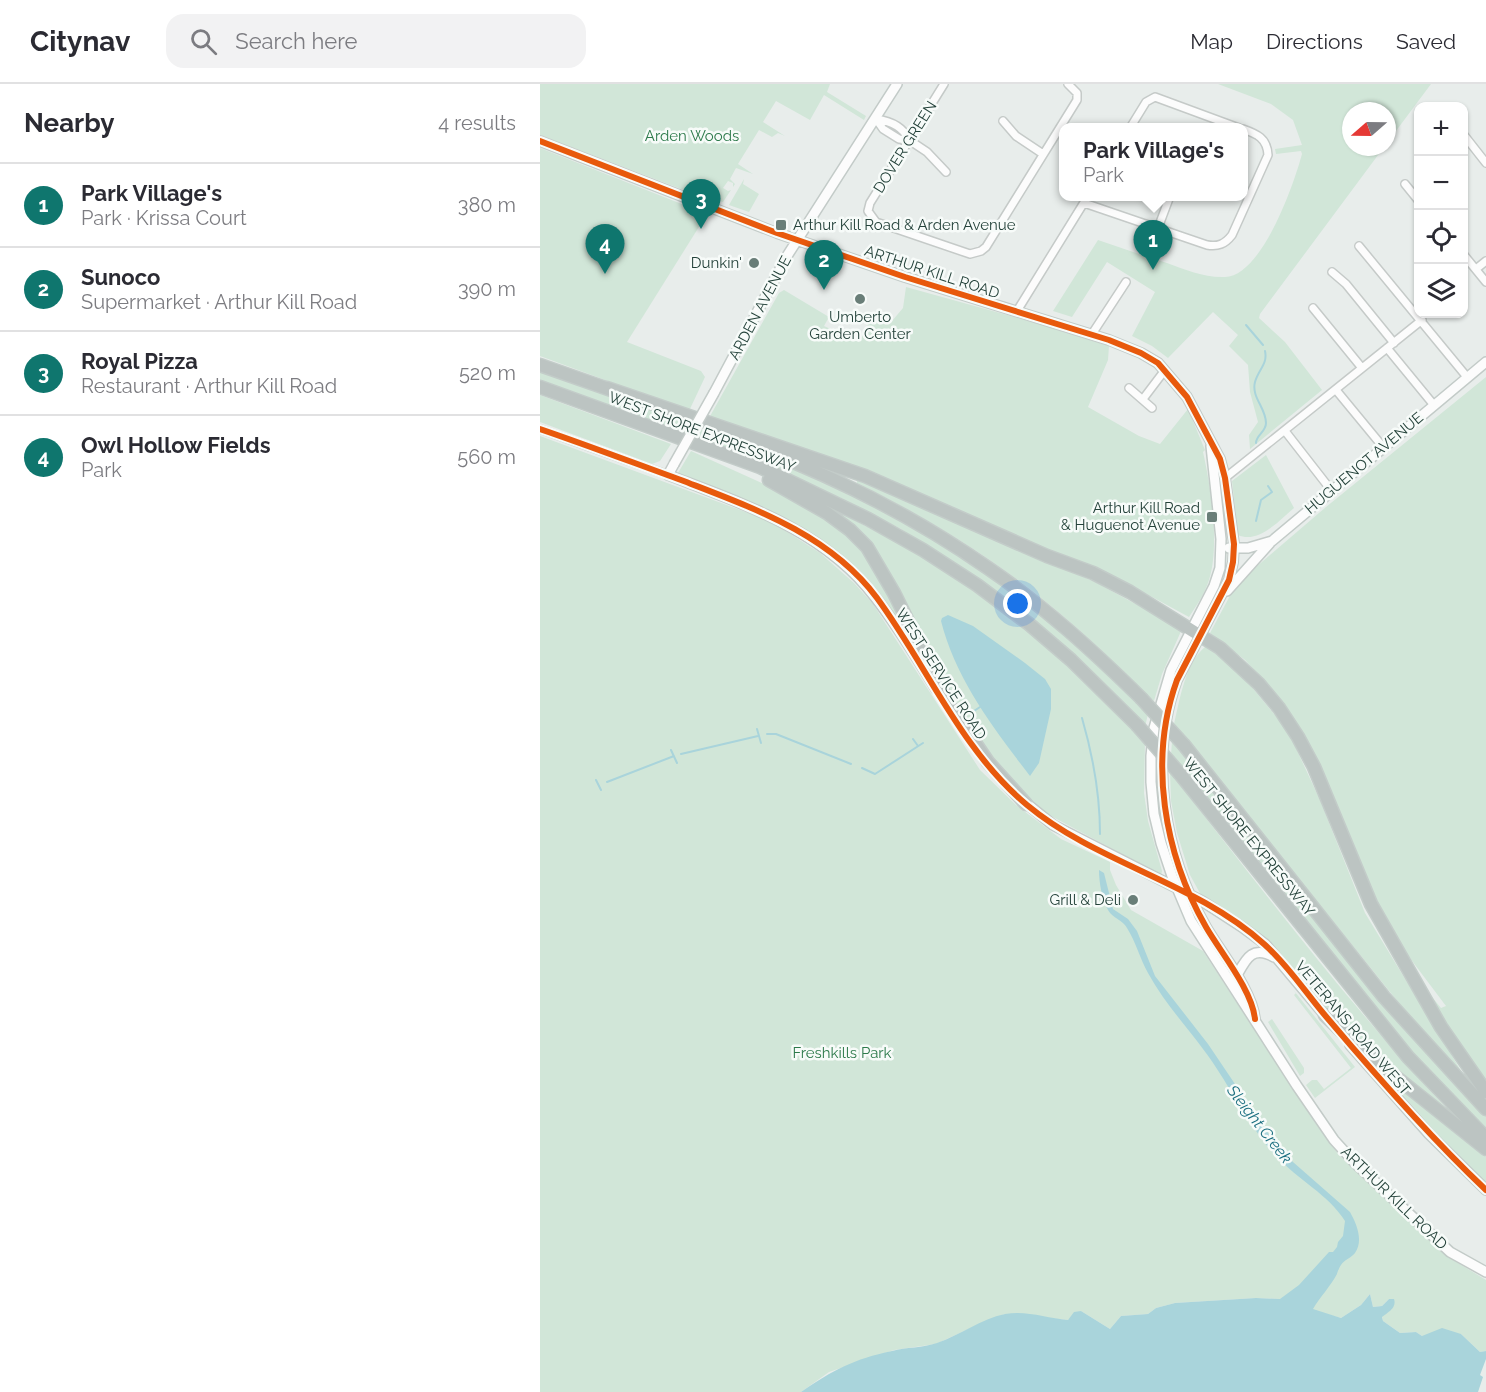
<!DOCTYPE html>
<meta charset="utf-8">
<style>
:root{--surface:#fff;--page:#f2f2f3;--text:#2b2b33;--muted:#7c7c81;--line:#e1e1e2;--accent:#0f766e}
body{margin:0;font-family:Raleway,sans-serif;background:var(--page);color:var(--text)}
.controls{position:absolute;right:18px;top:18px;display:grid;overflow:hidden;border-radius:12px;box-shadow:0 2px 4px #0004}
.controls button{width:54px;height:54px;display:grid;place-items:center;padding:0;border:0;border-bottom:2px solid var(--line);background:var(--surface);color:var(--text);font:30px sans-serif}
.compass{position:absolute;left:802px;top:18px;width:54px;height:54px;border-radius:50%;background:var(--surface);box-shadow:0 2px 4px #0004;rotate:250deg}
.you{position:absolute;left:478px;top:520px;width:21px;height:21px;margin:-15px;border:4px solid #fff;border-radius:50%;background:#1a73e8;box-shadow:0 0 0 9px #1a73e833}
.badge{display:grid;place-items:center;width:39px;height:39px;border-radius:50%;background:var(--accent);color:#fff;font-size:20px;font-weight:700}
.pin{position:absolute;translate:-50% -50px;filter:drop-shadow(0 2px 3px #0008)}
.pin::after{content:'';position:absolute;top:32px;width:21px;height:18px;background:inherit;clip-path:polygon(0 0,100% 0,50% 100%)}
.popup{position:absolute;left:519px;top:39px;width:189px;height:78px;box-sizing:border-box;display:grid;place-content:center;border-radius:12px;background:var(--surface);filter:drop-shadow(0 2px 4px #0005);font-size:20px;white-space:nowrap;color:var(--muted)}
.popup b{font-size:22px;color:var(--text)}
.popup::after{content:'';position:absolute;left:50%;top:100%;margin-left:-12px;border:12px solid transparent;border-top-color:var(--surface)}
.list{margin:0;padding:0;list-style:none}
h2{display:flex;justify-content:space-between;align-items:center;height:78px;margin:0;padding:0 24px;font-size:26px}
h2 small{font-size:20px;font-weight:400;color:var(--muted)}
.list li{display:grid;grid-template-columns:39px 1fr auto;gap:18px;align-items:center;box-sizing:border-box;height:84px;padding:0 24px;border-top:2px solid var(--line)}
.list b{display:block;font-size:22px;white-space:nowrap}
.list p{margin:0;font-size:20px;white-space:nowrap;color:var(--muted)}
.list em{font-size:20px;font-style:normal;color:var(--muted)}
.icon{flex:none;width:33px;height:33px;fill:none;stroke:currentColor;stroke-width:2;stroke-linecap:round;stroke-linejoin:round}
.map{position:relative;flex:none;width:946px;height:1308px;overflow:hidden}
header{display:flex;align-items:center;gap:36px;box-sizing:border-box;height:84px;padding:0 30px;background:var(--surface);border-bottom:2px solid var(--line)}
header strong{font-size:28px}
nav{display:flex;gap:33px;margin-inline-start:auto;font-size:21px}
.search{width:420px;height:54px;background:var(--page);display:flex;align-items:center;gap:15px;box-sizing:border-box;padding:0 21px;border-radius:18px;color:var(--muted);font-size:22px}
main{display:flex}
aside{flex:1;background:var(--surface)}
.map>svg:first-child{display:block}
.green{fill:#d1e6d8}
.water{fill:#a9d4db}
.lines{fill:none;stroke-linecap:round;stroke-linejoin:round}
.stream{stroke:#a9d4db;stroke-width:2}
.street-casing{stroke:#c5cac8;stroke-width:10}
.secondary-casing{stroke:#c3cbc8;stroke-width:12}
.highway-casing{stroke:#c3ccc9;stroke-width:15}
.street{stroke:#fcfcfc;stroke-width:7}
.secondary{stroke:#fcfcfc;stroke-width:9}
.highway{stroke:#bcc4c2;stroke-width:12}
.secondary-bridge-casing{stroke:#c3cbc8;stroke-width:12;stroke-linecap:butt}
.highway-bridge-casing{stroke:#c3ccc9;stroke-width:15;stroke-linecap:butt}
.secondary-bridge{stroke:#fcfcfc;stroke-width:9}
.highway-bridge{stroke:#bcc4c2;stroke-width:12}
.cycleway-casing{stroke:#f7fbf9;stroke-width:10}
.cycleway{stroke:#e8590c;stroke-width:6}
.poi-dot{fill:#697e78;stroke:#f7fbf9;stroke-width:2}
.labels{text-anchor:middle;stroke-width:5;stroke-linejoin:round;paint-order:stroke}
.park-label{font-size:15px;fill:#2d7a4b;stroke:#f7fbf9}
.street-label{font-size:15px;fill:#24423a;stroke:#f7fbf9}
.poi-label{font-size:15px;fill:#24423a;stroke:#f7fbf9;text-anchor:end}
.water-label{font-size:16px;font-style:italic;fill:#1c6f80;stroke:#f7fbf9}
</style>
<header>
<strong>Citynav</strong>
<div class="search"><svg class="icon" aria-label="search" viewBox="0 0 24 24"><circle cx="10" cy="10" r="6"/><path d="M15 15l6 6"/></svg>Search here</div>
<nav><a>Map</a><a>Directions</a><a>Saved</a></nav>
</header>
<main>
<aside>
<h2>Nearby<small>4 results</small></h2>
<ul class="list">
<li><span class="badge">1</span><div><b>Park Village's</b><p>Park · Krissa Court</p></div><em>380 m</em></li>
<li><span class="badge">2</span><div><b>Sunoco</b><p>Supermarket · Arthur Kill Road</p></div><em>390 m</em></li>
<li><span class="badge">3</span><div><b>Royal Pizza</b><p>Restaurant · Arthur Kill Road</p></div><em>520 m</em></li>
<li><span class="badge">4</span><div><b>Owl Hollow Fields</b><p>Park</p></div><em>560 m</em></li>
</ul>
</aside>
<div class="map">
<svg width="946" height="1308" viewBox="0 0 946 1308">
<rect width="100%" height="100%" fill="#e8edeb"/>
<path class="green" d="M0,0H290L287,8L326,32L324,36L284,11L270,36L236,17L223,38L245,52L238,49L232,53L219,46L198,80L213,90L196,84L190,95L195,100L193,103V99L188,97L183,104L188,107L191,106L183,118L176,116L175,118L0,51Z
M678,0H891L847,59V27H811V63H844L720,230L719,234L745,258L782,306L710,365L709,351L718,338L710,308L708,281L689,262L698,251L673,228L628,274L612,262L592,252L615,208L567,178L532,233L513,227L558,156C581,164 604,172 627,179C646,186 665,194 685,193C722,192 754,100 762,70L761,67L736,70L735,65L762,61L753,36L731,20Z
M0,64L167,130L87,258L161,287L165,293L149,327L0,272Z
M204,95L203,100L219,110L209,128L189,121Z
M366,203L496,239L569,262L568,276L548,323L599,352L620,360L648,325L665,366L663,368C671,404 680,461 669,496C665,509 657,521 649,533L590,501L588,503L288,374L222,350L169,334L239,209L244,206L289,233L284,242L319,258L329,239L352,237L363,224Z
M0,286L70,310L253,382L306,405L426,473L489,519L544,565L608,630L605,643L535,572L481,526L361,445L299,413L246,391L0,299Z
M946,293V1002L930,981L887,907L901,924L906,922L845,841L757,641L735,609L705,576L670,549L692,508L716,483L786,423Z
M0,311L131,360L120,377L112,380L0,338Z
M0,352L230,437L280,469L314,499L333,520L440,686L476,721L521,755L570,778V786L576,801L591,826L663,867L776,1040L799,1071L908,1173L946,1196V1267L940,1268L921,1250L882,1252L876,1248L860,1249L843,1237L842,1232L852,1225L849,1215L842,1222L833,1223L830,1210L821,1221L801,1234L755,1222L740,1215L716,1214L635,1219L616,1224L608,1230L581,1232L570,1245L541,1227L528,1236L465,1230L448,1236L396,1260L354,1266L289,1288L261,1308H0Z
M151,367L226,401L293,439L325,466L380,570L317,487L281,456L249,436L212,419L141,393L138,389Z
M726,371L754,424C739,437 718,460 698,451L692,397Z
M317,395L555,498L642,545L622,590L614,617C588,593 564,568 538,545C472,486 396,438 317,399Z
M291,424L364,462L418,496L484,544L534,585L605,658L604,709L608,737L622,787L621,791L498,725L454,680L425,639L340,478L289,426Z
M666,562L702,591L748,647L780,716L825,829L923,990L875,939L634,640C640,615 645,579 666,562Z
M632,657L921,1007L946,1031V1047L869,967L631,671Z
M630,688C727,812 822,938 932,1051L818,958L782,922L741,871L711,843L661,811L650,791L637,749L631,717Z
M751,903L815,983L775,1014L766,1001L772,996H777L784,1005L811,984L754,911L756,909Z
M732,935L764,984V989L760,992L728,938Z
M830,976L946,1073V1102C904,1063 865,1022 830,976Z"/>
<path class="water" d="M408,531L433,542L485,579L505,595L511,605V625L499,679L490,692C454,645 416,596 401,537L402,534Z
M559,786L564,789L573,825L588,835L597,847L615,892L668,960L730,1052L745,1071L810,1128C816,1139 824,1156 815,1169C811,1174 804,1176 801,1181C800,1182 797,1189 797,1190C790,1203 780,1213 773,1225L801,1234L821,1221L830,1210L833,1223L842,1222L849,1215H854C857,1224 848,1228 842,1233L843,1237L860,1249L876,1248L882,1252L902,1244L921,1250L940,1268L946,1267V1275L940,1291L943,1293L938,1308H261C293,1286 314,1275 352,1267C366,1263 383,1264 397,1259C420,1251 441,1235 465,1230C486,1226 507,1234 528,1236L534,1228L541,1227L570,1245L581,1232L608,1230L616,1224L635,1219L716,1214L740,1215L759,1201L789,1168H793L797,1163L798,1158L803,1152L805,1137C788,1110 758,1096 736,1072C712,1046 696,1014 677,985C656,952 627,924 608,889C600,875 596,858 587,844C582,835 573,835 568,826C562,815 559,799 559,786Z"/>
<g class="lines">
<path class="stream" d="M706,241L723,261
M716,359C716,351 726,348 726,339C726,324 711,313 715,298C718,286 728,280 725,267
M716,437L721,416L732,408L728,402
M434,627L440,623
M542,634C553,672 560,710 560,750
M217,645L221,659
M227,650H236L311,680
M373,655L378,662
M131,666L137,679
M141,670L218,652
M322,684L335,690L383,659
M56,696L61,706
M67,698L134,672"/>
<defs>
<path id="street" d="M404,0L330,119L328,127L336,138L430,170L441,167L446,163L537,16V9L528,0
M336,35L343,45L359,55L369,56L387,68L406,88
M336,35C350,37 363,42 369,56
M463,37L476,52L503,70
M590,44L606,18L615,13L699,44
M924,51L946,79
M865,100L878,116
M544,119L667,161C678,163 685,160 692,151L728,71C727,54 717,50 703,45
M618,144L630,112
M819,162L927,293
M924,171L946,198
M936,185L946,177
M792,188L806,200L854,259
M773,224L822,284
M477,227L548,112
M552,250L586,198
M847,264L893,320
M589,304L612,324
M796,306L843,363
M603,315L625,286
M0,345L128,391
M745,347L791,406
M685,394L882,236"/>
<path id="secondary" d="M0,57L237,149L365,193L569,256L601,269L618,279L647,313L680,375L685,394L694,460L693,478L689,496L637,596C608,676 624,770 666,843C681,869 712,906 715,935
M174,309L247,172L357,0
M671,362L681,455L680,484L674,502L631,586L614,644L611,672V698L614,730L621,759L632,792L651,837L757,1002L794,1056L814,1078L910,1168L946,1188
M134,380L128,391C203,420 284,446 335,513C358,542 377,574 396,605
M689,464H708L732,457L946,278
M687,507L730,459
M481,715L513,741L662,817L702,843L725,860L788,935
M696,893C705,877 711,860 734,873
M810,961L889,1050L946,1106"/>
<path id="highway" d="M0,281L74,307
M0,303L220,383L328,435L383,466L437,501L489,540L531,576L597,641
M67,304L325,392L507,472L553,489L590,508L680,564L719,600L739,624L758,653L774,683L831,820L901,943L946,1008
M213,362C296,393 376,434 448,484C504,522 553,567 601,614
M229,396L287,429L310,446L327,463L354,509L410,622L448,678L486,720
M644,661L844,913L946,1025
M640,690L868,973L946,1054
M785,931L816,961L946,1065"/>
</defs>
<use href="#street" class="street-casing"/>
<use href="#secondary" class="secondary-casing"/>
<use href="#highway" class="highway-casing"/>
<use href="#street" class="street"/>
<use href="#secondary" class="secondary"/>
<use href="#highway" class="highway"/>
<defs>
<path id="secondary-bridge" d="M134,380L174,309"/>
<path id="highway-bridge" d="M601,614L644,661
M597,641L640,690"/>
</defs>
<use href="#secondary-bridge" class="secondary-bridge-casing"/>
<use href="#highway-bridge" class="highway-bridge-casing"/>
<use href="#secondary-bridge" class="secondary-bridge"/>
<use href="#highway-bridge" class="highway-bridge"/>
<defs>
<path id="cycleway" d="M0,57L237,149L365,193L569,256L601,269L618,279L647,313L680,375L685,394L694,460L693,478L689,496L637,596C608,676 624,770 666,843C681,869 712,906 715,935
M0,345C47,361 94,379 141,396C213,424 289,450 337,514C387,582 421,666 487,721C558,780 655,798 724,860C749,882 767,911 789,936C839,995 890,1053 946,1106"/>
</defs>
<use href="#cycleway" class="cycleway-casing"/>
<use href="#cycleway" class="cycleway"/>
</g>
<g class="poi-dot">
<rect x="235" y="135" width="12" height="12" rx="3"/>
<circle cx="214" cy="179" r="6"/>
<circle cx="320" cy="215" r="6"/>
<rect x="666" y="427" width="12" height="12" rx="3"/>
<circle cx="593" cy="816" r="6"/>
</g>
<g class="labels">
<g class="park-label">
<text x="152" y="57">Arden Woods</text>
<text x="302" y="974">Freshkills Park</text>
</g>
<g class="street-label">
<text transform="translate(365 63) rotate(-58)" y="5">DOVER GREEN</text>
<text transform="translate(392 188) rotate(18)" y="5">ARTHUR KILL ROAD</text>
<text transform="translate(220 224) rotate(-62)" y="5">ARDEN AVENUE</text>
<text transform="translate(162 348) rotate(21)" y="5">WEST SHORE EXPRESSWAY</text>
<text transform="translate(824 379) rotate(-40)" y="5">HUGUENOT AVENUE</text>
<text transform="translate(401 590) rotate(57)" y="5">WEST SERVICE ROAD</text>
<text transform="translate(709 753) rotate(51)" y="5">WEST SHORE EXPRESSWAY</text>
<text transform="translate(813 944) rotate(50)" y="5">VETERANS ROAD WEST</text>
<text transform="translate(854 1114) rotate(44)" y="5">ARTHUR KILL ROAD</text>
</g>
<g class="poi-label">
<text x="253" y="146" text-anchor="start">Arthur Kill Road &amp; Arden Avenue</text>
<text x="202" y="184">Dunkin'</text>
<text x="320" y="238" text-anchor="middle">Umberto<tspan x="320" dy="17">Garden Center</tspan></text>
<text x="660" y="429">Arthur Kill Road<tspan x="660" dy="17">&amp; Huguenot Avenue</tspan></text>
<text x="581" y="821">Grill &amp; Deli</text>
</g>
<g class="water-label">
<text transform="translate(720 1040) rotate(52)" y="6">Sleight Creek</text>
</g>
</g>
</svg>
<div class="controls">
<button>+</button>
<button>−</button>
<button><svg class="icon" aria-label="locate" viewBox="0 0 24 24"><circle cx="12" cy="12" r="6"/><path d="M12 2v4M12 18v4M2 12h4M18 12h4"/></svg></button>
<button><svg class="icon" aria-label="layers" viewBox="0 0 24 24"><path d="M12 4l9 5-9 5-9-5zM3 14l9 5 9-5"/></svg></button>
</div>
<svg class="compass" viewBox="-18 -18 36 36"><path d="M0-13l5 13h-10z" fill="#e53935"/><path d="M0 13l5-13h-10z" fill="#7c7c81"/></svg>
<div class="you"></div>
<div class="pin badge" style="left:613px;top:186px">1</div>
<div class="popup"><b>Park Village's</b>Park</div>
<div class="pin badge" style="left:284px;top:206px">2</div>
<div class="pin badge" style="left:161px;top:145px">3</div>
<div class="pin badge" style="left:65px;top:190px">4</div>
</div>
</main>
